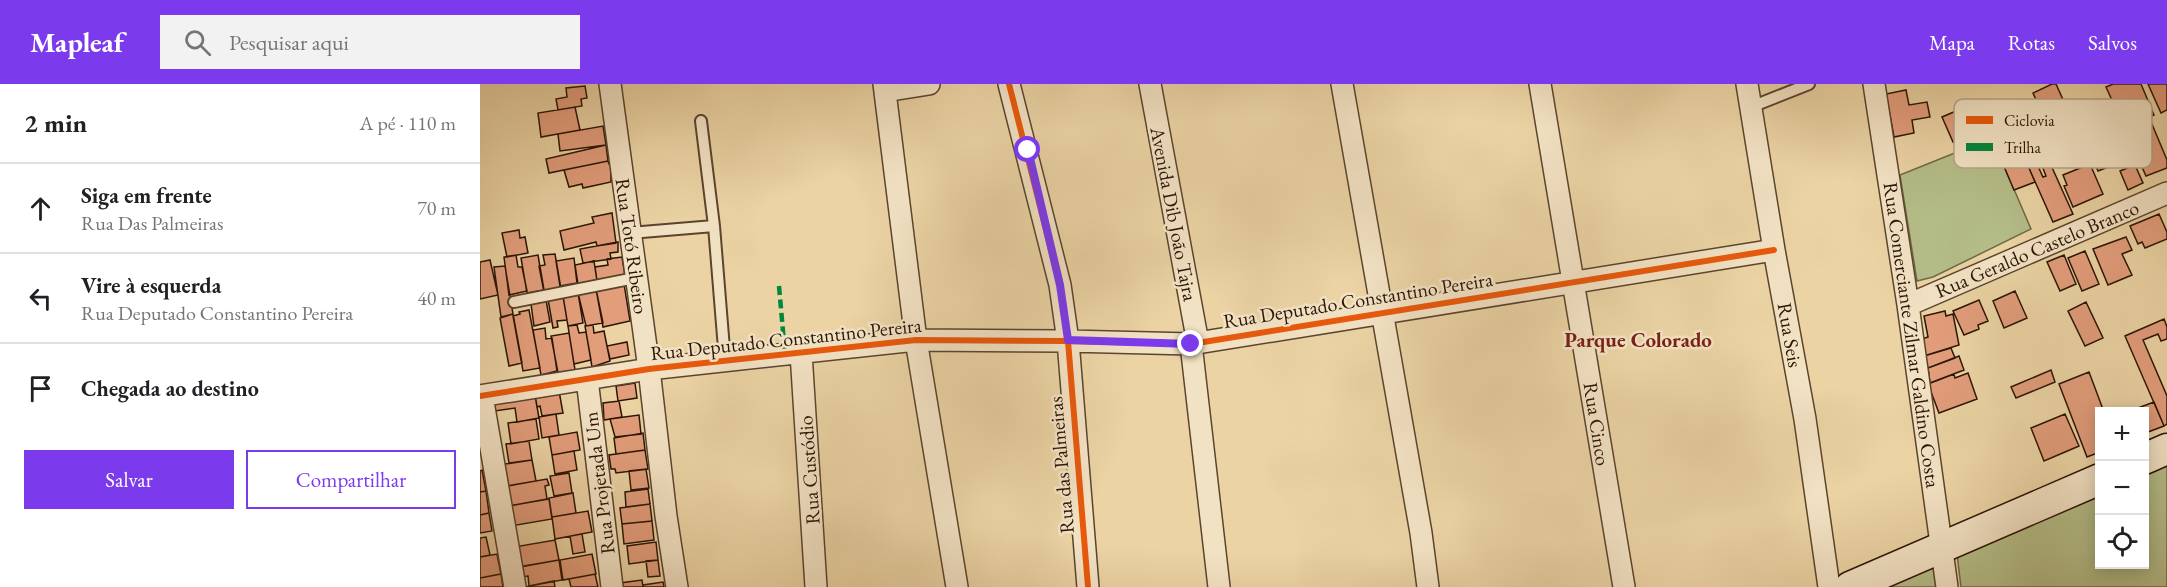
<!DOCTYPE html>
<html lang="pt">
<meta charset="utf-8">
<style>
:root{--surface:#fff;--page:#f2f2f2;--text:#202124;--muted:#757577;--line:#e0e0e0;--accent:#7c3aed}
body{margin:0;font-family:"EB Garamond",serif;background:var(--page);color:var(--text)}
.controls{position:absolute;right:18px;bottom:18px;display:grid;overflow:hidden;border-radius:0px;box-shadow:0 3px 15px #0003}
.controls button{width:54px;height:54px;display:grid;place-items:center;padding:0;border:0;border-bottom:2px solid var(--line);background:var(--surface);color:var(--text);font:30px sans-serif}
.stop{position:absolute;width:18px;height:18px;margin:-14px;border:4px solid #7c3aed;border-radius:50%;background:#fff}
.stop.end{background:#7c3aed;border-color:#fff;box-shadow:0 2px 6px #0008}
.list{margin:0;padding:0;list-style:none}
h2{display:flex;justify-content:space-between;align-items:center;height:78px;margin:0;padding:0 24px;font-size:26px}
h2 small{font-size:20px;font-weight:400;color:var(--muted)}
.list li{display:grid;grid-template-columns:39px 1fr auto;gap:18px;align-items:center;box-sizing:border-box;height:90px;padding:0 24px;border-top:2px solid var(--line)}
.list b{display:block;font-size:22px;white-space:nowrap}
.list p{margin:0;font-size:20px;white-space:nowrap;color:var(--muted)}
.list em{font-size:20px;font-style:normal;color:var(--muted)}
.actions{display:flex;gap:12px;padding:18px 24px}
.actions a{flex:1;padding:14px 0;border:2px solid var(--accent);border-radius:0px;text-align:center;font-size:21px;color:var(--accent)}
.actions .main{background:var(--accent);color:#fff}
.icon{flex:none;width:33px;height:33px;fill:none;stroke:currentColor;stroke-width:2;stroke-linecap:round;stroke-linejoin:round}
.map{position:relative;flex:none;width:1687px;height:503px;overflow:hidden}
header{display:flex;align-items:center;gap:36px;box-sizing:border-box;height:84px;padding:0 30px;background:var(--accent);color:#fff}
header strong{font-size:28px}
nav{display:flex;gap:33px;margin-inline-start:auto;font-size:21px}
.search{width:420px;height:54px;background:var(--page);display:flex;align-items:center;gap:15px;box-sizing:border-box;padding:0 21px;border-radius:0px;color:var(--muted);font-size:22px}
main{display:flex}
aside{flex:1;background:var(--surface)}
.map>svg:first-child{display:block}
.green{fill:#b4bd88;stroke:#706947;stroke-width:1.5}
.building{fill:#e29d7b;stroke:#2b1506;stroke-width:1.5}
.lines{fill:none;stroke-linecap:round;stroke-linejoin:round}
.service-casing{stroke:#5b442e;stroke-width:14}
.minor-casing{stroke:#5b442e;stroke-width:24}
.secondary-casing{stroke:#2b1506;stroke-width:33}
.service{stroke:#f2e2c4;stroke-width:10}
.minor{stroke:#f2e2c4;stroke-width:21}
.secondary{stroke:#f2e2c4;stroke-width:30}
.quiet{stroke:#00873e;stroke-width:4.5;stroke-dasharray:9 4.5;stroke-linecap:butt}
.cycleway-casing{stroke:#f2e2c4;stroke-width:10}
.cycleway{stroke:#e8590c;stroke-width:6}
.route{stroke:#7c3aed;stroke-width:8}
.labels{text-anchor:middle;stroke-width:5;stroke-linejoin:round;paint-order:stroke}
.street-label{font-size:20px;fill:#2b1506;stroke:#f2e2c4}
.neighbourhood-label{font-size:21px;font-weight:bold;fill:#7a1f14;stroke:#f2e2c4}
.key{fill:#f2e2c4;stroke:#b6a48b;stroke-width:1.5}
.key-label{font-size:16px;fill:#2b1506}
</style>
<header>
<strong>Mapleaf</strong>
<div class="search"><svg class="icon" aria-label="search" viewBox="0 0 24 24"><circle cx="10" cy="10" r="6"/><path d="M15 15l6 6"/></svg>Pesquisar aqui</div>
<nav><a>Mapa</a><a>Rotas</a><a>Salvos</a></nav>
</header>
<main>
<aside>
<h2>2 min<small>A pé · 110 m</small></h2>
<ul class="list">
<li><svg class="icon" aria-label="ahead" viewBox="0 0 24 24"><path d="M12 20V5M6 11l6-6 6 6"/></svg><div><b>Siga em frente</b><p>Rua Das Palmeiras</p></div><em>70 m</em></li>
<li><svg class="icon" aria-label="left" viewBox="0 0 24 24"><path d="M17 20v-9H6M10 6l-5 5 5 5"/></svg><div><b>Vire à esquerda</b><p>Rua Deputado Constantino Pereira</p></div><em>40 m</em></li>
<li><svg class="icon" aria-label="arrive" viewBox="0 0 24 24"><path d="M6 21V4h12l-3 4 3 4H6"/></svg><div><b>Chegada ao destino</b></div></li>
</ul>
<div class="actions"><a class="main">Salvar</a><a>Compartilhar</a></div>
</aside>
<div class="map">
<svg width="1687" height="503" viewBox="0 0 1687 503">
<rect width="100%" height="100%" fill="#ebd3a4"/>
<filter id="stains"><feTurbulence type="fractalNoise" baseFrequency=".00333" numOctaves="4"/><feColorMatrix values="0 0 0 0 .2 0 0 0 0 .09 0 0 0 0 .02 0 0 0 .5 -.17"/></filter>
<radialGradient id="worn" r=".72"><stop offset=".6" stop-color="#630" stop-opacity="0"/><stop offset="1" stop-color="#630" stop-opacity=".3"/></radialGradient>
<path class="green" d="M1512,54L1551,145L1453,193L1437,197L1420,91Z
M1687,378V503H1481L1477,470L1619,407L1620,480H1664L1665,388Z
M1456,479L1457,503H1401Z"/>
<path class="building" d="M1572,0H1576L1584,18L1562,29L1553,9Z
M1633,0H1661L1674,31L1669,33L1687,76V84L1666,92L1626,3Z
M1668,0H1687V26L1681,29Z
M105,2L107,14L101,15L102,22L78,26L76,15L87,13L86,4Z
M1426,6L1429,21L1447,18L1450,33L1432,36L1434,49L1414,53L1406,10Z
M95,23L100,46L61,53L58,29Z
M1483,24L1494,49L1473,58L1462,33Z
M1635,30L1640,43L1634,46L1646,76L1618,87L1600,44Z
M123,42L126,61L80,67L78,50Z
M1532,45L1555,98L1534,106L1512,54Z
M126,61L128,77L69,89L66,75Z
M128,77L129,80H131V98L103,104L102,100L89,103L84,86Z
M1570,79L1593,130L1573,138L1549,84L1557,80L1563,93L1566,92L1562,82Z
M1610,80L1623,110L1593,123L1584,102L1587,101L1583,91Z
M1655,81L1663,99L1648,106L1640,87Z
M132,129L136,159L117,162L116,158L84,166L80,147L114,139L112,133Z
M1679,130L1687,148V155L1665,164L1662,158L1658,160L1650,142Z
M39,146L40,154L45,153L48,169L27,173L22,149Z
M1646,153L1652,166L1642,170L1652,191L1628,201L1613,165Z
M138,158V168L130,169L131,175L103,179L100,165Z
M1605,167L1619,200L1602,207L1588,174Z
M75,170L81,205L64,208L59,182L65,181L63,171Z
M36,171L38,183H42L47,207L29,211L24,173Z
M58,171L64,206L47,209L41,174Z
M1584,171L1596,200L1580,207L1567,178Z
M142,173L145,192L117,197L115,183L128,181L127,175Z
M94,174L97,199L80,202L76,177Z
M10,176L18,211L0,215V178Z
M114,177L117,197L98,200L95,181Z
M25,182L33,230L21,233L14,183Z
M144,200L150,237L123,243L116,205Z
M116,205L123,239L106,242L98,209Z
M1535,207L1547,234L1524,244L1513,217Z
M98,209L103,239L88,242L83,212Z
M83,212L87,236L77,237L78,243L73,244L68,215Z
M66,216L70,238L54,242L51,220Z
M1499,216L1508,237L1498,241L1499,245L1484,251L1473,227Z
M1606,218L1623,254L1605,262L1588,227Z
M49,226L60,284L43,287L33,232L40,230L39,228Z
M1465,227L1466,232L1473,230L1479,261L1444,272L1442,255L1448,253L1444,232Z
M33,230L42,279L29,282L20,234Z
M1684,235L1687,243V255L1681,257L1678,250L1663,256L1687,312V340L1684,342L1645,252Z
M97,241L99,249L106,248L111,276L94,280L88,242Z
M113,241L114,249L124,247L130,277L112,283L105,242Z
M65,244L66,255L72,254L77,287L61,291L53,246Z
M89,249L95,286L78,289L71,252Z
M147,258L149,271L130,275L127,262Z
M1471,264L1475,274L1448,284L1444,272Z
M1479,272L1484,286L1450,299L1448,284Z
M1571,286L1575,298L1536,314L1531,303Z
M1609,288L1624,328H1620V368L1607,373L1579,300Z
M1488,289L1497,315L1459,329L1448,300L1474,290L1475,294Z
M155,299L157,314L138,317L136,302Z
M79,307L83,329L62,332L60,322L57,323L55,311Z
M55,311L59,334L37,338L35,324L15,327L14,317Z
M139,317L142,333L124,336L123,319Z
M1674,318L1684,342L1668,348L1664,339V328H1660L1658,324Z
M76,330L79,351L62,354L59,333Z
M1585,330L1599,362L1564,377L1551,344Z
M159,331L161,350L135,353L130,335Z
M56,335L59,355L31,360L28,339Z
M97,348L100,366L72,371L69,353Z
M163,349L165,366L136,370L134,354Z
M49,357L52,376L29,379L26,360Z
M165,366L168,385L136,389L135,385H131L129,371Z
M94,367L97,386L75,390L72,371Z
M52,376L56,397L23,403L19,381Z
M166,385L169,404L151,406L149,387Z
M2,386L6,407L0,408V387Z
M89,389L92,409L74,412L70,392Z
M67,395L69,401L65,402L67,415L29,422L26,402Z
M168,405L170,420L146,423L145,408Z
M6,407L9,429L0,431V408Z
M93,409L96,429L72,433L69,414Z
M69,415L72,435L31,442L28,422Z
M170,420L172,437L142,440L140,424Z
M108,427L112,448L75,455L72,433Z
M9,429L12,447L0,449V431Z
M172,437L174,456L144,460L142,440Z
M102,450L105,468L93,470L90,452Z
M6,453L10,471L0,473V454Z
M75,456L79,476L38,483L34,463Z
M176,458L178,476L149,480L147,462Z
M17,470L21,490L0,494V473Z
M112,470L116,490L83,496L80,476Z
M79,476L82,496L49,502L48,492L41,493L40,483Z
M178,476L180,492L168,493L166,477Z
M21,490L23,503H0V494Z
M115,490L118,503H91L89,495Z
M162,496L163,503H141L140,499Z
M74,497L75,503H44Z
M183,498L184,503H163V501Z"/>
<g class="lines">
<defs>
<path id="service" d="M1271,23L1329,0
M221,37L234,142L245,277
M150,149L234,142
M34,218L155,194"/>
<path id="minor" d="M130,0L169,285L186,432L197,503
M404,0L436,256L477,503
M529,0L580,201L588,257L608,503
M670,0L718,259
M862,0L941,449L948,503
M1060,0L1144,503
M1267,0L1294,166L1325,335L1349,503
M1394,0L1428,221L1467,503
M405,7L449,0
M1428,221L1687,109
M711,260L739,503
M321,269L336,503
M107,295L132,503
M0,312L169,285L436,256L588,257L711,260L1294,166
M2,312L35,503"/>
<path id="secondary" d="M1664,375L1687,365
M1370,503L1620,395"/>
</defs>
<use href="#service" class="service-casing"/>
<use href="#minor" class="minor-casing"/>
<use href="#secondary" class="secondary-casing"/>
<use href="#service" class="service"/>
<use href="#minor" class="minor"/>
<use href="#secondary" class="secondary"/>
<path class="quiet" d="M299,202L305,270"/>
<defs>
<path id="cycleway" d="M529,0L580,201L588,257L608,503
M0,312L169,285L436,256L588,257L711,260L1294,166"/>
</defs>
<use href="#cycleway" class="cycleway-casing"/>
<use href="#cycleway" class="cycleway"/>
</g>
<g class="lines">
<path class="route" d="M548,66L580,201L588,256L711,260"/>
</g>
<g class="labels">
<g class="street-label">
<text transform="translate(694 130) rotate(79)" y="7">Avenida Dib João Tajra</text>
<text transform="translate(152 162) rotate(82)" y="7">Rua Totó Ribeiro</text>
<text transform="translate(1557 165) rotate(-23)" y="7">Rua Geraldo Castelo Branco</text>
<text transform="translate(878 216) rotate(-9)" y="7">Rua Deputado Constantino Pereira</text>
<text transform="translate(1310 251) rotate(80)" y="7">Rua Seis</text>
<text transform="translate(1432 251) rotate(82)" y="7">Rua Comerciante Zilmar Galdino Costa</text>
<text transform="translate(306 255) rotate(-6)" y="7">Rua Deputado Constantino Pereira</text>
<text transform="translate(1117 340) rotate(81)" y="7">Rua Cinco</text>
<text transform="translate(581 381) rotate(-95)" y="7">Rua das Palmeiras</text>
<text transform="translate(329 386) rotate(-94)" y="7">Rua Custódio</text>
<text transform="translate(119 399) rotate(-97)" y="7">Rua Projetada Um</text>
</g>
<g class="neighbourhood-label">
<text x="1158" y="263">Parque Colorado</text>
</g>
</g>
<rect x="1474" y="15" width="198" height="69" rx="9" class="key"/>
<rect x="1486" y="32" width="27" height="8" fill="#e8590c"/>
<rect x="1486" y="59" width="27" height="8" fill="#00873e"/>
<g class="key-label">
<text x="1524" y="42">Ciclovia</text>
<text x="1524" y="69">Trilha</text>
</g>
<rect width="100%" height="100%" filter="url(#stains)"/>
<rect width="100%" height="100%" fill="url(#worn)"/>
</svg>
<div class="controls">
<button>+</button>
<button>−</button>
<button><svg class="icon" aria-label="locate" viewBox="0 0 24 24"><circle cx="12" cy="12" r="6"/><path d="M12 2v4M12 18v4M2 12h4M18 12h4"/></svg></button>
</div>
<div class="stop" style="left:548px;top:66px"></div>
<div class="stop end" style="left:711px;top:260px"></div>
</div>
</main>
